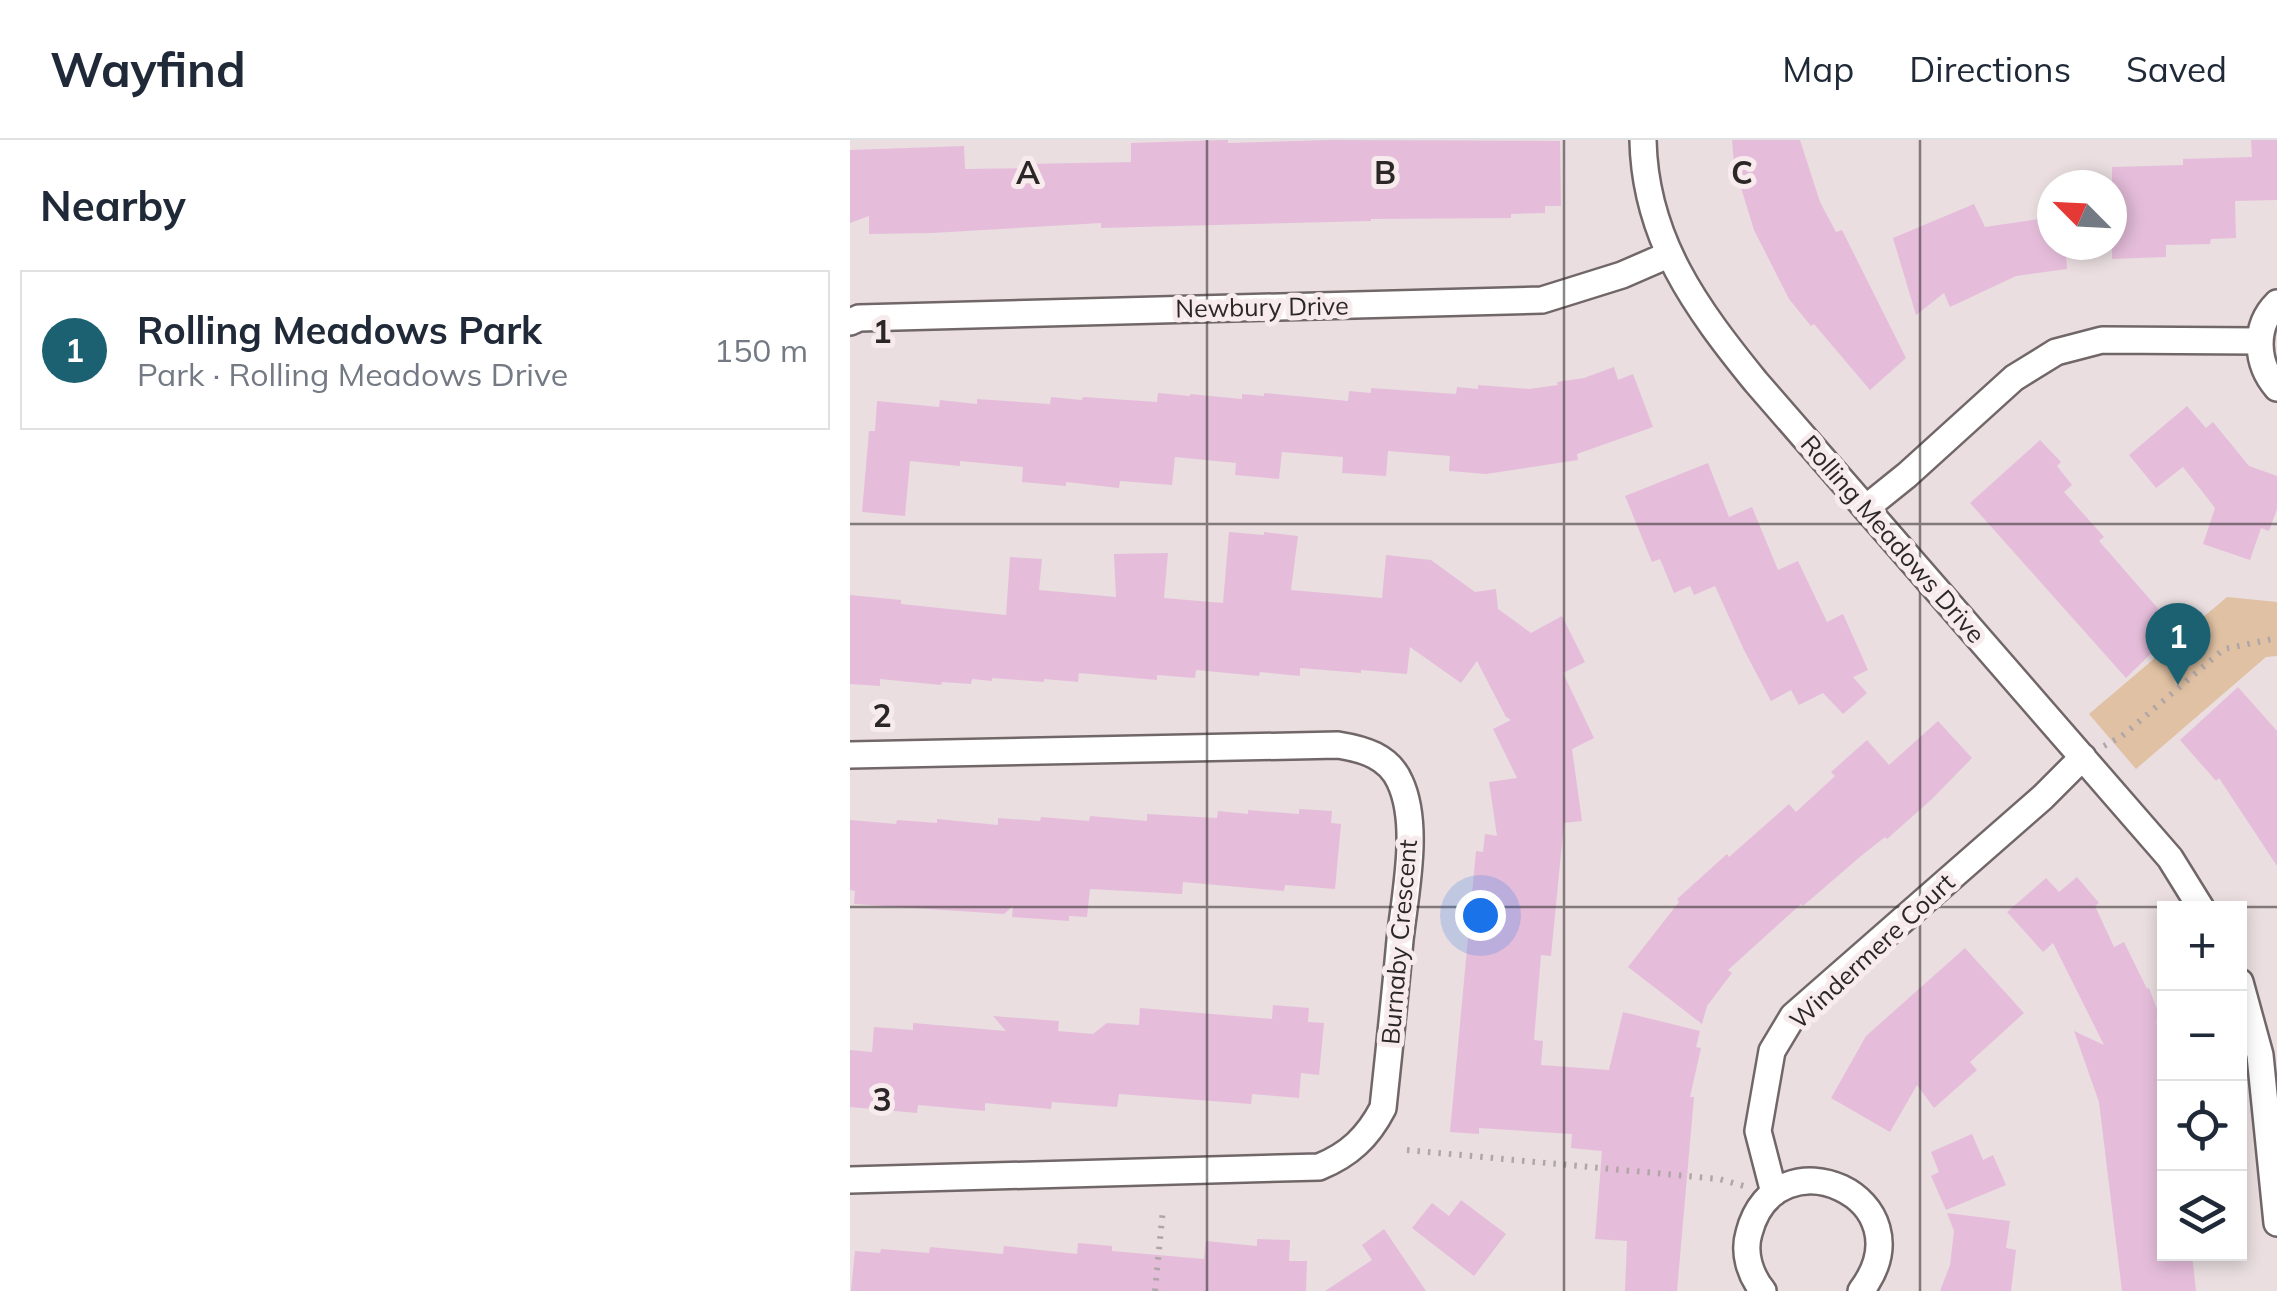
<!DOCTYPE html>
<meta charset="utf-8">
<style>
:root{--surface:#fff;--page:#f6f6f7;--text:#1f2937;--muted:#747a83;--line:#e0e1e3;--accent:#1c6172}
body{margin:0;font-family:Mulish,sans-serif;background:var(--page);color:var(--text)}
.controls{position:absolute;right:30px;bottom:30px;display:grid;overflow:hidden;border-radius:0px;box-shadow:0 5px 15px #0003}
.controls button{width:90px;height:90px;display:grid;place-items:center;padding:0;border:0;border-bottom:2px solid var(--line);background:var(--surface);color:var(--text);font:50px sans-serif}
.compass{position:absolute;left:1187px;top:30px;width:90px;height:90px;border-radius:50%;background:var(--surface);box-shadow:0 5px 15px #0003;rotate:294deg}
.you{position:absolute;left:630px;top:775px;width:35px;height:35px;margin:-25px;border:8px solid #fff;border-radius:50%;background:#1a73e8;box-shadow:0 0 0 15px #1a73e833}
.badge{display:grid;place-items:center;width:65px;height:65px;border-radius:50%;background:var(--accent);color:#fff;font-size:32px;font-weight:700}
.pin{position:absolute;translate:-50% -82px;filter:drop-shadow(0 2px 5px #0008)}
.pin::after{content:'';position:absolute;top:52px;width:35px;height:30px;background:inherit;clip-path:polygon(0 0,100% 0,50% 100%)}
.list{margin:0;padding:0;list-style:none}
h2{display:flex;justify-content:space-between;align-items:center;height:130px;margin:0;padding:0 40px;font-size:42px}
h2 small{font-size:32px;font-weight:400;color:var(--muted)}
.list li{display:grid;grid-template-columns:65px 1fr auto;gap:30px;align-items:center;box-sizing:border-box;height:160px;margin:0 20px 20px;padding:0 20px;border:2px solid var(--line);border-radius:0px}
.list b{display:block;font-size:38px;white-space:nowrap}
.list p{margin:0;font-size:32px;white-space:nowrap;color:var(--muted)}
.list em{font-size:32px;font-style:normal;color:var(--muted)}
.icon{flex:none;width:55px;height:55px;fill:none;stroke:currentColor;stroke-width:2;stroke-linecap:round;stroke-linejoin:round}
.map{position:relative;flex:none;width:1427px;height:1151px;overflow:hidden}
header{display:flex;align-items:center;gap:60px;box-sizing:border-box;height:140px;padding:0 50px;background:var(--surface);border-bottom:2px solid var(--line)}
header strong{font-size:48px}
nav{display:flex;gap:55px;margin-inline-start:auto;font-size:35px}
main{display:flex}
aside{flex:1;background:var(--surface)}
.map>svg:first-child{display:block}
.green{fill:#e0c1a3}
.building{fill:#e5bdda}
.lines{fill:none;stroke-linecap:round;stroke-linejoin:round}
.minor-casing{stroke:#716769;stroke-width:30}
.path{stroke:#b0a6a8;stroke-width:6;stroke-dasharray:2.5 8;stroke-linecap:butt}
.minor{stroke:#fff;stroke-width:25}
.grid{fill:none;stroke:#2b2728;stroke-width:2.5;stroke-opacity:0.55}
.labels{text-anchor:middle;stroke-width:10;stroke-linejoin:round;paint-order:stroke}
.street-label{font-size:25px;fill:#2b2728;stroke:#f7ebed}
.grid-label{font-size:32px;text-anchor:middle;font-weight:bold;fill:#2b2728;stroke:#f7ebed;stroke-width:10;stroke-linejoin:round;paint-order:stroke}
</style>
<header>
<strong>Wayfind</strong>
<nav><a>Map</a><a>Directions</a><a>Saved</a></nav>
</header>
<main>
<aside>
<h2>Nearby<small></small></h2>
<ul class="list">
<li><span class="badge">1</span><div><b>Rolling Meadows Park</b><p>Park · Rolling Meadows Drive</p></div><em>150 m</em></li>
</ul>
</aside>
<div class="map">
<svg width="1427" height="1151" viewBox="0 0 1427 1151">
<rect width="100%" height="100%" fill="#eadee0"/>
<path class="green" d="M1377,457L1427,462V516L1416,517L1286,629L1239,574Z"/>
<path class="building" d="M373,0H378V3L480,0L710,1L711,66H695V73L661,74V78L521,79V81L251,88V83L82,93L19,94V76L0,83V10L114,6L115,29L177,28V24L281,22V3Z
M882,0H950L970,62L986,92L992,90L1056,218L1020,250L964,184L961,186L939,159L904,90L884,25Z
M1401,0H1427V60L1385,61L1386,98L1361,99L1360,104L1316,105V117L1262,119V27L1333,25V19L1402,17Z
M1124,64L1135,87L1202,77V105H1215L1217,129L1166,136L1100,167L1094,153L1066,175L1043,98Z
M764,227L768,240L783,234L803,287L727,314L728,320L636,334L599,331L600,316L538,311L536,336L492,333L493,317L432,312L429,339L385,335L386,323L325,317L322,345L270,341L269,348L216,342V346L172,342L173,327L110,321V326L60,321L55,376L12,372L19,291H25L27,261L89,267L90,260L127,264V259L200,264L201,257L232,260L233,257L307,262L308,253L340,256V254L392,259V254L414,256V253L498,261L499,251L521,253V248L606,254L607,247L628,249V245L679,249L708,245L707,242L734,238Z
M1337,266L1356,288L1363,282L1399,326L1427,336V369L1419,391L1411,388L1400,420L1353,404L1365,368L1333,327L1306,348L1279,315Z
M1190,300L1211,322L1207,326L1222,345L1214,352L1254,397L1249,401L1326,489L1276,538L1120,363Z
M858,323L879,377L902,367L928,430L948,421L977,482L993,474L1018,530L1003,537L1017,553L993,574L973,553L949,565L941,550L921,561L894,510L865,446L844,455L840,446L824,453L810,419L802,422L775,356Z
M379,392L414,395V392L448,396L441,450L532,458L536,415L581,420L625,452L646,449L648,469L681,493L712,476L735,522L713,533L744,598L722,609L732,681L714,683L701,816L691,815L684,900L693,901L691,925L759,930L773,872L850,891L846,907L851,908L840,957H844L827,1151H775L777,1101L745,1099L752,1011L721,1008L722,994L629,988V994L600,992L626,711L633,712L635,694L647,696L639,642L667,638L643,589L661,580L656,577L627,521L611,543L560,507L557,534L511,530V533L450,528V536L410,532L409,536L346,530L345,538L307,535V540L229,533L228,542L194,539V542L142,538V541L122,539L121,544L92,542L91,545L30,539V546L0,544V455L51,460V464L156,475L160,417L192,419L189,450L266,457L264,414L318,413L314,458L373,463Z
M1388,547L1427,591V726L1369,638L1366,641L1330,600Z
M1088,581L1122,618L1082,659L1037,699L1035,697L1011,716L953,766L951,764L878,830L882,833L857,866L852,884L778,827L829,762L827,759L877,714L879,717L939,664L946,672L985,636L981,632L1017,600L1039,625Z
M449,669L482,671L481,683L491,684L485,749L435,745L434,751L333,742L332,754L240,749L237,777L219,776V781L162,777L163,766L154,774L4,764L5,751L0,750V680L46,684L47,680L87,683V679L148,685V678L190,681L191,677L239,681L240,676L297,681V674L367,678L368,671L398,674V670L449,674Z
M1227,737L1249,763L1245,766L1264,807L1274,802L1297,849L1299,848L1311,880L1306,882L1314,905V1114H1342L1346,1151H1272L1249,962L1224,891L1254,905L1203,803L1193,812L1157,772L1196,738L1209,752Z
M1115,808L1174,873L1120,922L1127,930L1084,968L1067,945L1040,992L981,958L1016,896Z
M423,865L459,868L458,882L474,883L469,935L451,933L449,958L402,954L401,964L269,954L267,967L202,962L201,969L135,963V971L68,965L67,973L0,967V910L22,912L24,887L63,890V883L156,891L143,876L209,881L208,891L243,894L257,883L289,885L290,868L422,879Z
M1122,994L1133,1020L1143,1015L1156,1045L1096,1070L1081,1036L1089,1032L1081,1012Z
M611,1060L656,1094L624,1136L562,1088L582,1063L599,1076Z
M1097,1073L1160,1081L1156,1108L1166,1110L1161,1151H1090L1100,1125L1104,1091Z
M534,1089L576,1151H475L522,1120L512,1105Z
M407,1099L440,1100L439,1121H457L456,1151H1L5,1111L30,1113L31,1109L79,1113L80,1107L153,1114L154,1106L227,1114L228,1103L262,1106V1111L354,1119L356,1101L407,1106Z"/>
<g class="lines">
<defs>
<path id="minor" d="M793,0C795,99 846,168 906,242L1320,718L1351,768
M1427,163C1403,187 1406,224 1427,248
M0,182L9,178L692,160L772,135L818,115
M1016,368L1057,335L1164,238L1206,212L1252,200L1409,201
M0,615L488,605C513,609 539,616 550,642C570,685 555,754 550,800C545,856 539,912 533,968C518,997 499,1015 469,1027L0,1040
M1390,842L1410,915L1427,1083
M924,1053L908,991L922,911L943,876L1193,657L1233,617
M913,1151C900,1135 893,1113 899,1093C926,989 1081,1058 1011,1151"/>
</defs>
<use href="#minor" class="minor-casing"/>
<path class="path" d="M1254,606L1272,596L1374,509L1427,498
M557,1010L869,1039L894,1046
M305,1151L313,1069"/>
<use href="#minor" class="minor"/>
</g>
<path class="grid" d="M357,0V1151M714,0V1151M1070,0V1151M0,384H1427M0,767H1427"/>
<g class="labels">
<g class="street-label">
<text transform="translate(412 167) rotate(-1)" y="9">Newbury Drive</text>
<text transform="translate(1043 399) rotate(49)" y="9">Rolling Meadows Drive</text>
<text transform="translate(549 802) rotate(-85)" y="9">Burnaby Crescent</text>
<text transform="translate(1022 811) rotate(-43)" y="9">Windermere Court</text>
</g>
</g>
<g class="grid-label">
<text x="178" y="44">A</text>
<text x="535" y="44">B</text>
<text x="892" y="44">C</text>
<text x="32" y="203">1</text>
<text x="32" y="587">2</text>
<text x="32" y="971">3</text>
</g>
</svg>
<div class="controls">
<button>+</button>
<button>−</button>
<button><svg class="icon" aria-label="locate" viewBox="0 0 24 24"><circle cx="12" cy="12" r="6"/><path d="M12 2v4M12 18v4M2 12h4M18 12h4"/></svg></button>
<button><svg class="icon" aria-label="layers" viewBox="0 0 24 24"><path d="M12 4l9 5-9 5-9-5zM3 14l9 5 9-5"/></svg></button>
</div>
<svg class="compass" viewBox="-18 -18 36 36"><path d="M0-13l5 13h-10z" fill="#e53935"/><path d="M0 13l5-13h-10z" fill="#747a83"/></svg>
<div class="you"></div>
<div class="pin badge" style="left:1328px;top:545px">1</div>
</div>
</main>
